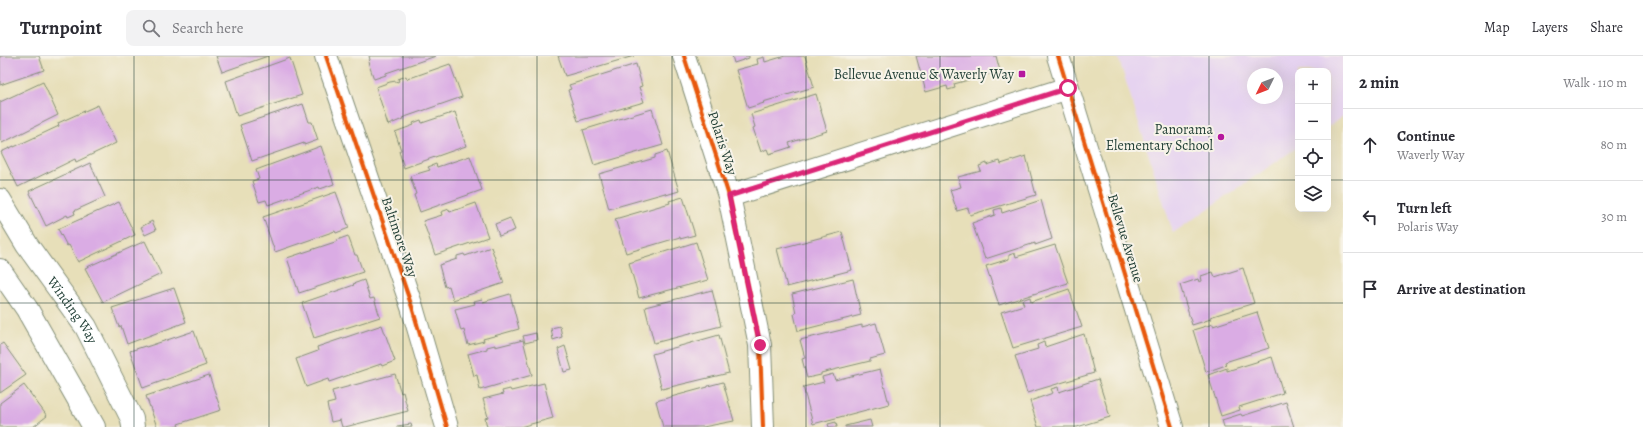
<!DOCTYPE html>
<meta charset="utf-8">
<style>
:root{--surface:#fff;--page:#f2f2f3;--text:#2b2b33;--muted:#7c7c81;--line:#e1e1e2}
body{margin:0;font-family:Alegreya,serif;background:var(--page);color:var(--text)}
.controls{position:absolute;right:12px;top:12px;display:grid;overflow:hidden;border-radius:8px;box-shadow:0 4px 16px #0002}
.controls button{width:36px;height:36px;display:grid;place-items:center;padding:0;border:0;border-bottom:1px solid var(--line);background:var(--surface);color:var(--text);font:20px sans-serif}
.compass{position:absolute;left:1247px;top:12px;width:36px;height:36px;border-radius:50%;background:var(--surface);box-shadow:0 4px 16px #0002;rotate:227deg}
.stop{position:absolute;width:12px;height:12px;margin:-9px;border:3px solid #db2777;border-radius:50%;background:#fff}
.stop.end{background:#db2777;border-color:#fff;box-shadow:0 1px 4px #0008}
.list{margin:0;padding:0;list-style:none}
h2{display:flex;justify-content:space-between;align-items:center;height:52px;margin:0;padding:0 16px;font-size:17px}
h2 small{font-size:13px;font-weight:400;color:var(--muted)}
.list li{display:grid;grid-template-columns:26px 1fr auto;gap:12px;align-items:center;box-sizing:border-box;height:72px;padding:0 16px;border-top:1px solid var(--line)}
.list b{display:block;font-size:15px;white-space:nowrap}
.list p{margin:0;font-size:13px;white-space:nowrap;color:var(--muted)}
.list em{font-size:13px;font-style:normal;color:var(--muted)}
.icon{flex:none;width:22px;height:22px;fill:none;stroke:currentColor;stroke-width:2;stroke-linecap:round;stroke-linejoin:round}
.map{position:relative;flex:none;width:1343px;height:371px;overflow:hidden}
header{display:flex;align-items:center;gap:24px;box-sizing:border-box;height:56px;padding:0 20px;background:var(--surface);border-bottom:1px solid var(--line)}
header strong{font-size:19px}
nav{display:flex;gap:22px;margin-inline-start:auto;font-size:14px}
.search{width:280px;height:36px;background:var(--page);display:flex;align-items:center;gap:10px;box-sizing:border-box;padding:0 14px;border-radius:8px;color:var(--muted);font-size:15px}
main{display:flex}
aside{flex:1;background:var(--surface)}
.map>svg:first-child{display:block}
.built{fill:#e6d3f0;fill-rule:evenodd}
.building{fill:#daace4}
.lines{fill:none;stroke-linecap:round;stroke-linejoin:round}
.street-casing{stroke:#838e76;stroke-width:24}
.street{stroke:#fff;stroke-width:22}
.cycleway-casing{stroke:#f7f3e8;stroke-width:6}
.cycleway{stroke:#e8590c;stroke-width:4}
.route{stroke:#db2777;stroke-width:5}
.grid{fill:none;stroke:#1f3d34;stroke-width:1;stroke-opacity:0.55}
.poi-dot{fill:#b5179e;stroke:#f7f3e8;stroke-width:1.5}
.labels{text-anchor:middle;stroke-width:4;stroke-linejoin:round;paint-order:stroke}
.poi-label{font-size:14px;fill:#1f3d34;stroke:#f7f3e8;text-anchor:end}
.street-label{font-size:14px;fill:#1f3d34;stroke:#f7f3e8}
</style>
<header>
<strong>Turnpoint</strong>
<div class="search"><svg class="icon" aria-label="search" viewBox="0 0 24 24"><circle cx="10" cy="10" r="6"/><path d="M15 15l6 6"/></svg>Search here</div>
<nav><a>Map</a><a>Layers</a><a>Share</a></nav>
</header>
<main>
<div class="map">
<svg width="1343" height="371" viewBox="0 0 1343 371">
<rect width="100%" height="100%" fill="#f7f3e8"/>
<filter id="ink" filterUnits="userSpaceOnUse"><feTurbulence type="fractalNoise" baseFrequency=".025" numOctaves="2"/><feDisplacementMap in="SourceGraphic" scale="8" xChannelSelector="R" yChannelSelector="G"/><feConvolveMatrix kernelMatrix="1 2 1 2 8 2 1 2 1" color-interpolation-filters="sRGB"/></filter>
<filter id="wash" filterUnits="userSpaceOnUse"><feTurbulence type="fractalNoise" baseFrequency=".012" numOctaves="4" result="noise"/><feDisplacementMap in="SourceGraphic" scale="16" xChannelSelector="R" yChannelSelector="G"/><feGaussianBlur stdDeviation="0.9" result="paint"/><feColorMatrix in="noise" values="0 0 0 0 0 0 0 0 0 0 0 0 0 0 0 0 0 1.4 0 .05"/><feComposite in="paint" operator="in"/></filter>
<g filter="url(#wash)">
<rect width="100%" height="100%" fill="#e7dfb9"/>
<path class="built" d="M1118,0H1343V60L1328,71V15H1298V91L1173,177ZM1253,18H1277V42H1253Z"/>
<g id="blocks">
<path class="building" d="M0,0H39L44,14L0,29Z
M216,0H268L222,16Z
M369,0H436L386,17V19L374,23L368,6L370,4Z
M558,0H634L565,20Z
M732,0H749V2L734,7Z
M785,0H805L814,31L763,46L764,47L748,52L736,14L758,8L757,3L764,1L765,6Z
M916,0H996L1000,15L954,28L955,32L948,34L947,30L926,36Z
M290,2L302,39L237,60L226,25Z
M450,8L462,41L402,62L403,63L388,69L376,31L390,26L396,25L397,26L399,25L398,23L406,20L407,23Z
M636,8L642,30L639,31L644,46L578,65L568,34L571,33L569,29Z
M43,26L58,59L2,87L0,83V46Z
M816,38L827,75L789,87L791,91L785,93L769,98L767,93L761,96L753,72L755,71L751,58Z
M303,48L309,66H312L318,84L304,89V87L252,105L240,69Z
M98,49L116,87L76,106L75,103L18,131L1,96L14,90V91L59,70L58,67Z
M652,53L663,89L594,109L583,74Z
M455,56L466,90L404,112L399,95L401,94L395,76L414,69L413,67L421,64L422,67Z
M321,90L334,128L320,133L319,131L268,149L266,144L259,146L252,125L259,123L256,114Z
M667,95L679,135L666,139L665,137L609,153L599,118L655,102V99Z
M470,100L482,134L420,156L414,139L416,138L410,120L430,114L428,111L436,108L437,111Z
M1026,100L1036,139L970,159L968,152L957,155L950,134L961,131L958,121L981,115L979,110L987,107V109L1000,105L1001,108Z
M90,107L105,141L74,155L75,158L68,161L67,159L46,170L29,135Z
M336,136L349,172L336,177L335,175L275,196L263,161Z
M683,141L695,179L680,183V181L626,197L615,163L670,147L669,145Z
M1041,144L1052,183L1035,189V187L985,203L972,167L995,159L994,154L1001,152L1002,157Z
M119,146L135,179L78,206L69,189L67,190L58,173Z
M476,147L488,181L435,199L423,165L442,159L441,156L449,153L450,156Z
M510,162L515,174L499,180L495,168Z
M152,165L156,174L145,179L141,171Z
M842,176L852,214L787,231L777,193Z
M348,180L355,199H357L363,216L299,237L287,202L338,185L337,184Z
M145,185L161,218L103,246L85,212Z
M696,186L708,224L639,242L629,207Z
M1055,189L1068,227L999,249L986,210L1009,203V199L1015,197L1016,201Z
M491,191L504,227L453,244L449,230L445,231L439,209L457,203V200L464,198L465,200Z
M1243,212L1254,247L1210,261L1211,263L1192,269L1180,229L1198,223L1199,226L1202,225L1201,220L1213,216L1215,221Z
M853,223L861,259L798,275L794,258L796,257L792,238Z
M364,224L370,243L374,242L380,261L314,282L302,247L354,229L353,228Z
M174,232L186,266L127,288L121,270L119,271L112,252Z
M1069,233L1082,271L1013,292L1001,256L1024,249L1022,244L1030,241L1031,246Z
M712,234L721,270L654,287L645,251Z
M510,238L519,273L483,283L484,285L468,289L464,274L461,275L455,253L475,248L474,245L482,243L483,246Z
M1257,256L1269,292L1225,306L1226,309L1206,316L1193,274L1213,268V270Z
M876,267L885,299L870,303V305L821,317V319L807,322L802,303L805,302L800,284L862,269V271Z
M382,269L395,305L382,310L381,308L329,326L328,323L306,331L296,303L318,295L317,291Z
M560,270L562,281L553,284L551,272Z
M194,275L206,309L143,332L130,295L145,290L146,291Z
M536,277L537,284L525,287L523,280Z
M1084,278L1094,317L1027,337L1015,300L1038,293L1037,289L1044,286L1045,291Z
M719,279L729,317L662,333L652,298Z
M523,284L532,319L480,334L477,319L474,320L468,298L487,293V291L495,289V291Z
M3,287L26,319L0,337V289Z
M565,290L572,314L564,316L558,293Z
M1272,301L1283,337L1239,351L1240,354L1221,360L1208,319L1227,312V315Z
M880,313L889,348L813,368L803,331L824,326L822,321L833,318L835,324Z
M395,318L401,337L403,336L408,355L345,371H342L340,364L331,366L327,348L335,346L332,335Z
M209,319L221,354L178,368L179,370L174,371H157L146,340Z
M1098,323L1110,361L1077,371H1038L1030,345L1053,337L1051,333L1058,331L1059,336Z
M723,326L734,365L703,371H663L656,345L708,331V330Z
M544,327L553,362L520,371H487L485,362L488,361L483,343L503,338L502,335L510,333L511,335Z
M24,329L47,360L33,371H0V347Z
M1286,346L1294,371H1224L1222,364L1241,358L1242,360Z
M870,364L872,371H845V370Z
M836,366L837,371H829L828,368Z
M411,368L412,371H397V370Z"/>
</g>
</g>
<g filter="url(#ink)">
<use href="#blocks" fill-opacity="0" stroke="#838e76" stroke-width="1"/>
<g class="lines">
<defs>
<g id="street">
<path d="M326,0L412,251L447,371"/>
<path d="M684,0L729,140L760,289L763,371"/>
<path d="M1058,0L1172,371"/>
<path d="M729,140L1068,32"/>
<path id="s1" d="M0,144L27,189L86,271L132,363L133,371"/>
<path d="M0,214L27,253L94,371"/>
</g>
</defs>
<use href="#street" class="street-casing"/>
<use href="#street" class="street"/>
<defs>
<path id="cycleway" d="M326,0L412,251L447,371
M684,0L729,140L760,289L763,371
M1058,0L1172,371"/>
</defs>
<use href="#cycleway" class="cycleway-casing"/>
<use href="#cycleway" class="cycleway"/>
</g>
</g>
<g class="lines" filter="url(#ink)">
<path class="route" d="M760,289L729,140L1068,32"/>
</g>
<path class="grid" d="M134,0V371M269,0V371M403,0V371M537,0V371M672,0V371M806,0V371M940,0V371M1074,0V371M1209,0V371M0,124H1298M1328,124H1343M0,247H1343"/>
<g class="poi-dot">
<rect x="1018" y="14" width="8" height="8" rx="2"/>
<circle cx="1221" cy="81" r="4"/>
</g>
<g class="labels">
<g class="poi-label">
<text x="1014" y="23">Bellevue Avenue &amp; Waverly Way</text>
<text x="1213" y="78">Panorama<tspan x="1213" dy="16">Elementary School</tspan></text>
</g>
<g class="street-label">
<text transform="translate(723 87) rotate(72)" y="5">Polaris Way</text>
<text transform="translate(400 181) rotate(71)" y="5">Baltimore Way</text>
<text transform="translate(1126 182) rotate(73)" y="5">Bellevue Avenue</text>
<text dy="5" stroke="none"><textPath href="#s1" startOffset="132">Winding Way</textPath></text>
</g>
</g>
</svg>
<div class="controls">
<button>+</button>
<button>−</button>
<button><svg class="icon" aria-label="locate" viewBox="0 0 24 24"><circle cx="12" cy="12" r="6"/><path d="M12 2v4M12 18v4M2 12h4M18 12h4"/></svg></button>
<button><svg class="icon" aria-label="layers" viewBox="0 0 24 24"><path d="M12 4l9 5-9 5-9-5zM3 14l9 5 9-5"/></svg></button>
</div>
<svg class="compass" viewBox="-18 -18 36 36"><path d="M0-13l5 13h-10z" fill="#e53935"/><path d="M0 13l5-13h-10z" fill="#7c7c81"/></svg>
<div class="stop" style="left:1068px;top:32px"></div>
<div class="stop end" style="left:760px;top:289px"></div>
</div>
<aside>
<h2>2 min<small>Walk · 110 m</small></h2>
<ul class="list">
<li><svg class="icon" aria-label="ahead" viewBox="0 0 24 24"><path d="M12 20V5M6 11l6-6 6 6"/></svg><div><b>Continue</b><p>Waverly Way</p></div><em>80 m</em></li>
<li><svg class="icon" aria-label="left" viewBox="0 0 24 24"><path d="M17 20v-9H6M10 6l-5 5 5 5"/></svg><div><b>Turn left</b><p>Polaris Way</p></div><em>30 m</em></li>
<li><svg class="icon" aria-label="arrive" viewBox="0 0 24 24"><path d="M6 21V4h12l-3 4 3 4H6"/></svg><div><b>Arrive at destination</b></div></li>
</ul>
</aside>
</main>
